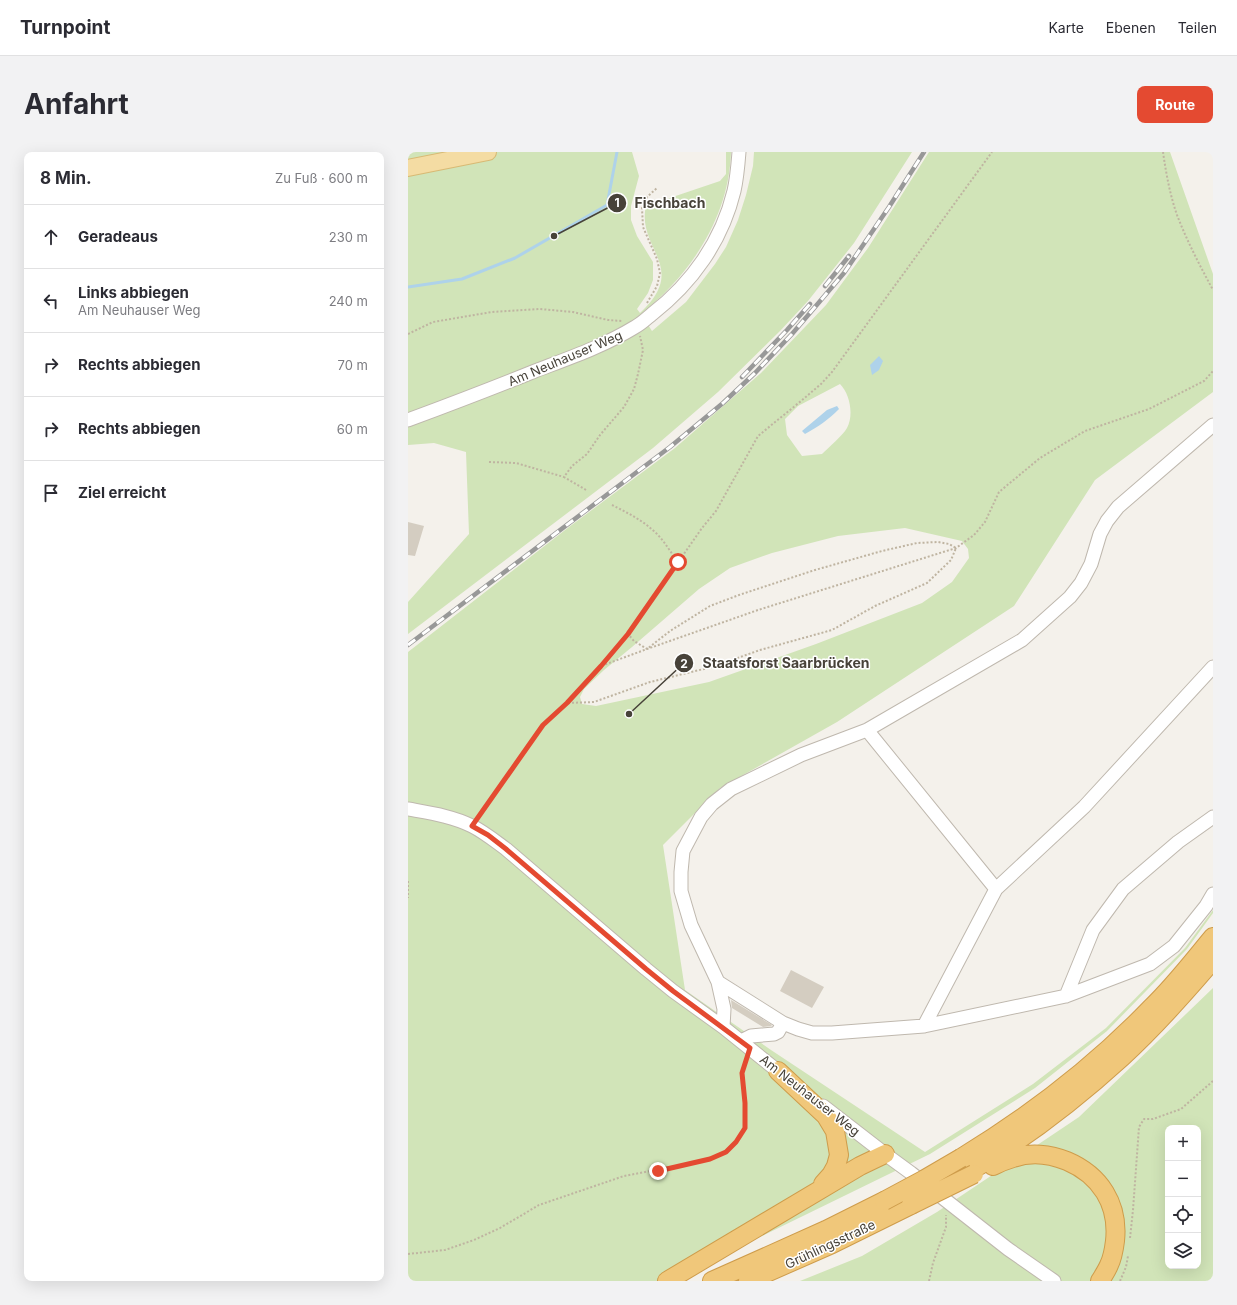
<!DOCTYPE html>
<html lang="de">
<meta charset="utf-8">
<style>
:root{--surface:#fff;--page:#f2f2f3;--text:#2b2b33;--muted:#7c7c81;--line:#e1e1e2;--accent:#e44a31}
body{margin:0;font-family:Inter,sans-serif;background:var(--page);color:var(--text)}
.controls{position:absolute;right:12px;bottom:12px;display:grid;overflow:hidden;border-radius:8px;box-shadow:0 4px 16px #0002}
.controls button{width:36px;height:36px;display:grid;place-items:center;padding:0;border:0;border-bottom:1px solid var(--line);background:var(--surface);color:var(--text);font:20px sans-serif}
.stop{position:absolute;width:12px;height:12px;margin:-9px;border:3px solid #e44a31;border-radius:50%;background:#fff}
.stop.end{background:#e44a31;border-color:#fff;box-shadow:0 1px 4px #0008}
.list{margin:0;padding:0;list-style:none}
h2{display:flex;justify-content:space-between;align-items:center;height:52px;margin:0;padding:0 16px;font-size:17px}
h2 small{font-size:13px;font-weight:400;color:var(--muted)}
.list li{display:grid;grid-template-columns:26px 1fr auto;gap:12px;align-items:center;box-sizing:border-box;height:64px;padding:0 16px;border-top:1px solid var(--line)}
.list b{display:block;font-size:15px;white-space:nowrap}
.list p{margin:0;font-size:13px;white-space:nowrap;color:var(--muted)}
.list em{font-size:13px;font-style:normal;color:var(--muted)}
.icon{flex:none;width:22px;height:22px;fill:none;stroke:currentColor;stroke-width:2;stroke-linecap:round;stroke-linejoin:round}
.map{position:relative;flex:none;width:805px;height:1129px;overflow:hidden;border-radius:8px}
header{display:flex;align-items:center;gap:24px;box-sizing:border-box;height:56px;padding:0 20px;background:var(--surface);border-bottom:1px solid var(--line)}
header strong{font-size:19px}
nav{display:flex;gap:22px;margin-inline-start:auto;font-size:14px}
.intro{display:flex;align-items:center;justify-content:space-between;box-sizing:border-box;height:96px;padding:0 24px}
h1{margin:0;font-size:28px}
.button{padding:10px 18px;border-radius:8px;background:var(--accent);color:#fff;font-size:14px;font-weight:700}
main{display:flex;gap:24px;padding:0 24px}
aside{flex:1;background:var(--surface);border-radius:8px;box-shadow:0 4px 16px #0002}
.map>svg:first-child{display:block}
.green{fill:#d1e4b8;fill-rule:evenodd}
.water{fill:#aed2ea}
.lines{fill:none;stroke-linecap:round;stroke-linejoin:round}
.stream{stroke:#aed2ea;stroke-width:3}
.building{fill:#d4cdc1}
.minor-casing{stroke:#bfb8ae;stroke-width:15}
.major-casing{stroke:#d8b974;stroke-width:18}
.highway-casing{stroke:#ce9c4b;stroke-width:20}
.path{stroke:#bfb4a1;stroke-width:2;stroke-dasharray:2 2;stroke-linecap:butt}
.minor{stroke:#fff;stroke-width:13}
.major{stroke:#f4dca3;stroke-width:16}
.highway{stroke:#f0c77a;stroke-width:18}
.rail-casing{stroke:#989898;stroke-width:4.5}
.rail{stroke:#fff;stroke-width:3;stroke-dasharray:9;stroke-linecap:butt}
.highway-bridge-casing{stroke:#ce9c4b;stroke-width:20;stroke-linecap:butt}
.highway-bridge{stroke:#f0c77a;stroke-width:18}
.route{stroke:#e44a31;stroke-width:5}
.labels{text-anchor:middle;stroke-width:3;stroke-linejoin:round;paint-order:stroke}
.street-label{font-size:13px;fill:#474239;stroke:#fff}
.leader{fill:none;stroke:#474239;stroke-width:1.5}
.callout-dot{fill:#474239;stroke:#fff;stroke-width:1.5}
.mark-label{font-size:12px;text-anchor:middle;font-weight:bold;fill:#fff}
.callout-label{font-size:14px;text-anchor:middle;font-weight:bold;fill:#474239;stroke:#fff;stroke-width:3;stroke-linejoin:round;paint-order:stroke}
</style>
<header>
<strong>Turnpoint</strong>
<nav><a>Karte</a><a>Ebenen</a><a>Teilen</a></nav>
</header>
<div class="intro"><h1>Anfahrt</h1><a class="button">Route</a></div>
<main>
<aside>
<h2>8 Min.<small>Zu Fuß · 600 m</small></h2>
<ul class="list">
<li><svg class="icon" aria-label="ahead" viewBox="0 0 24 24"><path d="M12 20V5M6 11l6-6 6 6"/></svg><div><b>Geradeaus</b></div><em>230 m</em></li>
<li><svg class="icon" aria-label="left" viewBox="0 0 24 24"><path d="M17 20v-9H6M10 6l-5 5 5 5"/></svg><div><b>Links abbiegen</b><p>Am Neuhauser Weg</p></div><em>240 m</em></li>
<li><svg class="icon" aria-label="right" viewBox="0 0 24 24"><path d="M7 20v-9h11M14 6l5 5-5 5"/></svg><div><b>Rechts abbiegen</b></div><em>70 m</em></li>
<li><svg class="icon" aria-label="right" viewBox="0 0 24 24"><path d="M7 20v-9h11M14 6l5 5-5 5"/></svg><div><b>Rechts abbiegen</b></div><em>60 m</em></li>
<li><svg class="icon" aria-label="arrive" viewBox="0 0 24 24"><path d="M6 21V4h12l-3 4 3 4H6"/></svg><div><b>Ziel erreicht</b></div></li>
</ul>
</aside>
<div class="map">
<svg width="805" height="1129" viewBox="0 0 805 1129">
<rect width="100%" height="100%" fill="#f4f1eb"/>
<path class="green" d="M0,0H224L231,24L223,54V68L229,84L245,110V128L240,141L229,157L232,161C282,115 228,97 238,54L312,29L318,22V0H323C321,65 283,122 233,162L244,179L278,150L307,112L318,95L330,68L338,43L345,14L346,0H504L446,91L400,149L372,179L310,240L245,296L0,482V450L61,382L58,300L26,291L0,293Z
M521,0H762L805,122V240L687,328L606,454L429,570L312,636L255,693L277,838L363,898L517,1000L625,932L698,876L777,796L805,758V761L779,797L699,879L627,936L522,1002L307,1107L255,1129H0V500L161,375L267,296L353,221L418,153L460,96ZM432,232C442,242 446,263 439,276C435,283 420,296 414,302L394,304L379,283L377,267L390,254ZM497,376L554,389L560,397L561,406L544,430L514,451L408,492L301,530L188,554L174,552L172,545L176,537L196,518L224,495L291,437L322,416L364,401L430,384Z
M805,836V1129H392L454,1104L529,1060L671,965ZM760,976H790V1114H760Z"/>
<path class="water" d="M471,204L475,209L471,218L464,223L462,213Z
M429,254L431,257C421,267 410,275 397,282L394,279L419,258Z"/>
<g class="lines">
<path class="stream" d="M0,135L54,127L107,106L199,53L209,0"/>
</g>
<path class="building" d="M0,370L16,374L7,404L0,403Z
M383,818L416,835L404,856L372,839Z
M323,848L364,873L363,874L355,875L324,856Z"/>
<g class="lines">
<defs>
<path id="minor" d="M0,268C43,252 85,236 127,219C161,206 196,194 227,175C233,172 238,167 244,162C284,131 314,89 326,39C329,26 330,13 331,0
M459,578L588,737
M0,657C22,661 44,664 64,674C76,680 87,689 98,697L238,817L265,839L315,875L376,924
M310,830L375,871L390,877L404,881H424L516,874L658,844L742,812L766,794L798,754L805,742
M658,844L685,778L715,737L770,690L805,665
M516,874L588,737L676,655L805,515
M315,875L316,857L310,830L283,773L273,739V720L275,699L293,665L304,652L323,637L393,603L459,578L614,488L662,445L673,431L683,412L692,382L699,369L710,355L805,273
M333,889L343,884L366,882L370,880L375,871
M415,954L477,1002L503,1021L600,1097L646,1129"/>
<path id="major" d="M0,16L80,0"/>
<path id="highway" d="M370,919L418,964L427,979L431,1003L428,1014L423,1023L415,1032
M553,1006C622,964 687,914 743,856C766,834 785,809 805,785
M585,1014C591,1011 598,1008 605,1006C622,1000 642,1002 659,1009C692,1023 711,1052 707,1089C706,1097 705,1105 701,1113C699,1118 695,1124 692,1129
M564,1018C617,986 668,947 714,905C747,875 776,842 805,808
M259,1129L452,1014L477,1002
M304,1129L418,1078L476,1049
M340,1129L424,1092L503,1053"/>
</defs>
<use href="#minor" class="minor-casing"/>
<use href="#major" class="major-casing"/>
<use href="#highway" class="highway-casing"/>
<path class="path" d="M755,0C758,21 762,43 769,63C779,89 792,114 805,138
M239,151L249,134L252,121L249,107L235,75L234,56L239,45L249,36
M0,182L25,170L84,160L132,157L165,160L200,168L214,169
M81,310L108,311L156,325
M178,338L156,325L164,314L179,302L192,283L216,255L226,237L230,222L235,198L232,184
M204,353C220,361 236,369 249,382C257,390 263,401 270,410
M193,514L220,482L294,376L308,359L350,284L393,249L413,232L424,220L584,0
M160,551L186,550L242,530L304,515L352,498L424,478L467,454L519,431L543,408L548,396L541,392L530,390L509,391L474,399L407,418L331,443L302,454L262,479L239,497L226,489L220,482
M70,665L135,573L159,551L193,514L239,497L350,458L548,396L566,383L577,370L591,340L632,306L677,279L741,257L796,229L805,219
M0,729V746
M722,1086L725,1058L731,975L736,967H745L773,957L805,929
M0,1102L37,1098L66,1088L92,1076L131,1053L216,1024L284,1011L302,1007L318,1000L328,990L337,976V951L334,921L338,907
M521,1129L525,1111L538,1075V1063
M712,1129L718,1115L720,1104"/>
<use href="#minor" class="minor"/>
<use href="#major" class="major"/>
<use href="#highway" class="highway"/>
<defs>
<path id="rail" d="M417,134L441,104
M334,225L379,178L402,152
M0,493L262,295L315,251L347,221L384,182L436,121L481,55L516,0"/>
</defs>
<use href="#rail" class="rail-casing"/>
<use href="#rail" class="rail"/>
<defs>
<path id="highway-bridge" d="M476,1049L517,1027L553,1006
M503,1053L566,1022"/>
</defs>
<use href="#highway-bridge" class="highway-bridge-casing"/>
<use href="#highway-bridge" class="highway-bridge"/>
</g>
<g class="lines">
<path class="route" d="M250,1019L302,1007L318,1000L328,990L337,976V951L334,921L342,896L265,839L238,817L98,697L80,683L64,674L135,573L159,551L193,514L220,482L270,410"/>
</g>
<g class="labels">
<g class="street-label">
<text transform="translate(157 206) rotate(-23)" y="5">Am Neuhauser Weg</text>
<text transform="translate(402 943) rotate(38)" y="5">Am Neuhauser Weg</text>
<text transform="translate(422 1092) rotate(-25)" y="5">Grühlingsstraße</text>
</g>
</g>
<path class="leader" d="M146 84L209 51M221 562L276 511"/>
<g class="callout-dot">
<circle cx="146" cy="84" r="4"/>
<circle cx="221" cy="562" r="4"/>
<circle cx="209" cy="51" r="10"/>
<circle cx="276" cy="511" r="10"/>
</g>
<g class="mark-label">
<text x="209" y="55">1</text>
<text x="276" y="516">2</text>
</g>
<g class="callout-label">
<text x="262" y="56">Fischbach</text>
<text x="378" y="516">Staatsforst Saarbrücken</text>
</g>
</svg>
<div class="controls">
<button>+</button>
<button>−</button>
<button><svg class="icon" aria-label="locate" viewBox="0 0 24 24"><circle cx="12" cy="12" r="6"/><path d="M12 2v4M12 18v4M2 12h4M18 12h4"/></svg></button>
<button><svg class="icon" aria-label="layers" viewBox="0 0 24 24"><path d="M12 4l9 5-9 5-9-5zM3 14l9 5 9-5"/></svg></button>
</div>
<div class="stop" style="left:270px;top:410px"></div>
<div class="stop end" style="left:250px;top:1019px"></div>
</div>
</main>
